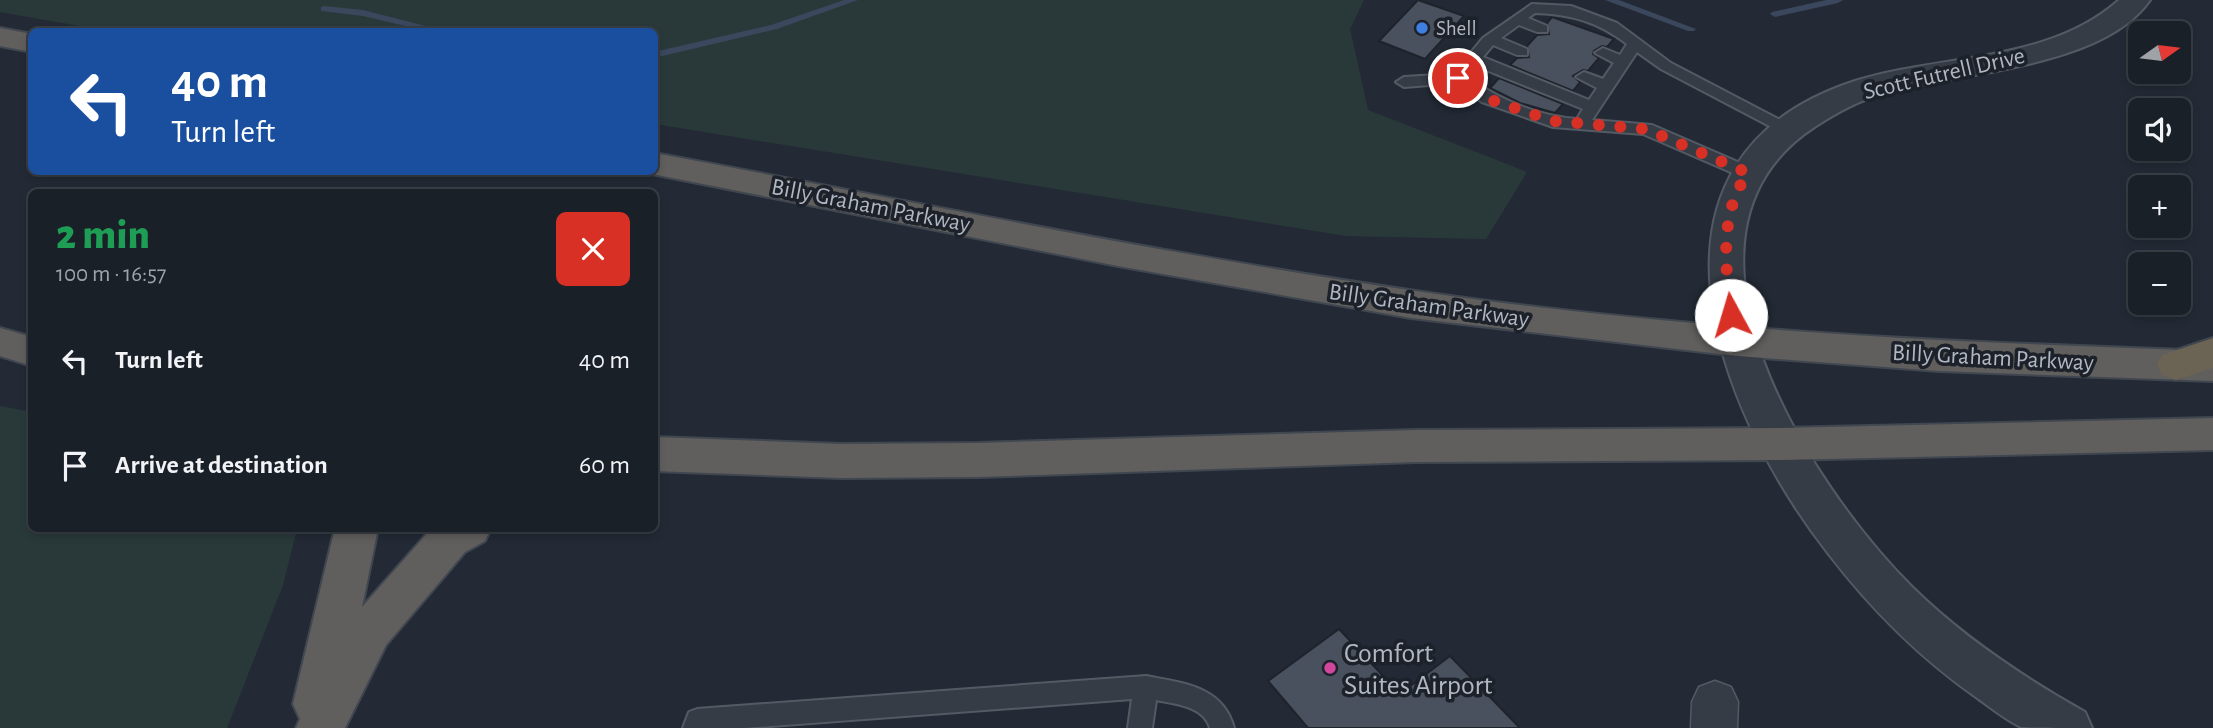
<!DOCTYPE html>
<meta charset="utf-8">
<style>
body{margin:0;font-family:"Alegreya Sans",sans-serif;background:#272d34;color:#f1f3f6;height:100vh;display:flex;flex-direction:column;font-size:26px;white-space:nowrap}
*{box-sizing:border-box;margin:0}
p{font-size:23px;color:#9fa3a8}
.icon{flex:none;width:38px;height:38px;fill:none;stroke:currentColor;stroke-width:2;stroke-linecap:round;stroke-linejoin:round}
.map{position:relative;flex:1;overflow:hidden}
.panel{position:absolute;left:28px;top:189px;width:630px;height:343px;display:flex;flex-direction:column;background:#1a2028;border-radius:10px;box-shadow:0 4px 10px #0003,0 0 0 2px #383e45}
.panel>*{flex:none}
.top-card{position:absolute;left:28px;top:28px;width:630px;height:147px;border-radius:10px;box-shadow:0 4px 10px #0003,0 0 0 2px #383e45;background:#1a4fa0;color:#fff;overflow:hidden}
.needle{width:46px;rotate:76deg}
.buttons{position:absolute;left:2128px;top:21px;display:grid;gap:14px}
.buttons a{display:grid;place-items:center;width:63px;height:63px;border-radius:10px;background:#1a2028;box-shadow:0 4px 10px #0003,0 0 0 2px #383e45;font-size:35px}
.pin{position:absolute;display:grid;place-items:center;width:60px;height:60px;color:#fff;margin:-30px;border:4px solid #fff;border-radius:50%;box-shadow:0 2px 7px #0007}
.me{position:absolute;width:77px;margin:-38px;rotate:354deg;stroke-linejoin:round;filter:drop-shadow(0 0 5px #0008)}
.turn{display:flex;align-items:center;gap:24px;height:147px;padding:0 28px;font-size:32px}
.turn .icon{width:91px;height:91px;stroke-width:2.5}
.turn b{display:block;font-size:49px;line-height:60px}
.round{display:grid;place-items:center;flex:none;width:74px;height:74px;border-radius:10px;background:#272d34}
.headline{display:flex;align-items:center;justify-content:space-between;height:119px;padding:0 28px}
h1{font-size:42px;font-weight:800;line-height:52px;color:#1e9e55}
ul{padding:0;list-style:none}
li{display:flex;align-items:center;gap:21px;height:105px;padding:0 28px}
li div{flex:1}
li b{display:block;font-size:26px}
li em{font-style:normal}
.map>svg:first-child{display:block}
.green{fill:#29393a}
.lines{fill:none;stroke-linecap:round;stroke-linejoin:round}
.stream{fill:#3a475c;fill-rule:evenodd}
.building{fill:#4a515e;stroke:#1e232c;stroke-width:2}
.service-casing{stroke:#545a63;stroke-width:4}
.minor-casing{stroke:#545a63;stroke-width:3}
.tertiary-casing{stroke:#545a63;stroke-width:4}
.trunk-casing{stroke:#414750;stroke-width:4}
.motorway-casing{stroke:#414750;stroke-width:4}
.service{fill:#363c46;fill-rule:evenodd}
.minor{fill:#363c46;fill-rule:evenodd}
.tertiary{fill:#363c46;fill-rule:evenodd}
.trunk{fill:#605f5d;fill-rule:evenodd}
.motorway{fill:#6b6354;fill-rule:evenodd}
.route{stroke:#d93025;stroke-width:12;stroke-dasharray:0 21.6}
.shop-dot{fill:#3f7fe0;stroke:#1c212a;stroke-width:2.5}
.hotel-dot{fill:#d1479c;stroke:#1c212a;stroke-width:2.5}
.labels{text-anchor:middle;stroke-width:7;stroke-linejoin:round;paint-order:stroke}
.far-poi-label{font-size:21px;fill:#b1b7c2;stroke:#1c212a;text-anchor:start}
.street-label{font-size:24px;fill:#b1b7c2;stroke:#1c212a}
.near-poi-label{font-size:28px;fill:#b1b7c2;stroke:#1c212a;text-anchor:start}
</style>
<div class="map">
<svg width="2213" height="728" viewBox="0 0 2213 728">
<rect width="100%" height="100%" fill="#232a35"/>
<g class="green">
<path d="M 0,0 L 1364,0 L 1350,29 L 1368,110 L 1527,172 L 1486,239 L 1346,236 L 655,124 L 654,32 L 113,32 L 0,12 Z"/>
<path d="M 0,406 L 31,412 L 32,528 L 297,529 L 283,585 L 227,728 L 0,728 Z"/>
</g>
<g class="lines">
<g class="stream">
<path d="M 844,0 L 858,0 L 777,29 L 654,58 L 654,52 L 771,25 Z"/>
<path d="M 1605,0 L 1619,0 L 1696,29 L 1694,31 L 1688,31 Z"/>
<path d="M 1826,0 L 1843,0 L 1838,3 L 1775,17 L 1770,14 L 1772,12 Z"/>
<path d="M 324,6 L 363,10 L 449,32 L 431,32 L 363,16 L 321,11 L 321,7 Z"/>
</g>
</g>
<g class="building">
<path d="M 1418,0 L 1464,16 L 1425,59 L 1379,41 Z"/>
<path d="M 1552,17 L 1614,39 L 1607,47 L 1602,46 L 1594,51 L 1593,54 L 1599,58 L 1588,71 L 1583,70 L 1573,76 L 1580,82 L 1573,91 L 1510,65 L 1517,58 L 1529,57 L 1527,46 L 1537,35 L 1549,34 L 1547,23 Z"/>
<path d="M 1499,78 L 1563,104 L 1555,113 L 1520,103 L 1490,88 Z"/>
<path d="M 1339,629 L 1400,694 L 1450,656 L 1520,728 L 1308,728 L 1268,681 Z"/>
</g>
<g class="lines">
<g class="service-casing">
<g id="service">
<path d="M 1532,4 L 1571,6 L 1617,23 L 1671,63 L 1797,129 L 1789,134 L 1783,133 L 1661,69 L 1637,52 L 1592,120 L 1652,125 L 1754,169 L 1756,173 L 1754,177 L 1742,177 L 1643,134 L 1553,127 L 1482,102 L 1455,83 L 1404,87 L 1396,82 L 1404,77 L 1453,74 L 1483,38 ZM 1535,13 C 1571,14 1598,22 1627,44 L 1620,55 L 1603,48 L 1595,53 L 1614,63 L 1603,79 L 1584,72 L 1576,77 L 1597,88 L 1589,100 L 1483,57 L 1493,45 L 1517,55 L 1527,55 L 1527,49 L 1501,38 L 1519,25 L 1537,32 L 1547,32 L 1547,26 L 1528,18 ZM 1476,66 L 1583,109 L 1577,119 C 1537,116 1500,100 1467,77 Z"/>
<path d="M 1146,676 C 1183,683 1223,686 1234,728 L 1210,728 C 1204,706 1175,704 1156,700 L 1152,728 L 1128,728 L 1132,699 L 744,728 L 683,728 L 689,712 L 697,709 Z"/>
</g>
</g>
<g class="minor-casing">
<path id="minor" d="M 1715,681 L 1731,687 L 1738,702 L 1737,728 L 1691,728 L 1692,702 L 1699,687 Z"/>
</g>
<g class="tertiary-casing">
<path id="tertiary" d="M 2119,0 L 2150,0 C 2102,69 1957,72 1881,94 C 1858,101 1836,113 1816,126 C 1647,235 1812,488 1913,588 C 1964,638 2023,677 2085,712 L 2092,728 C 2075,728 2036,728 2021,727 C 2006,720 1990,707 1976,697 C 1919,657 1871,609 1828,553 C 1717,411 1618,158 1855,81 C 1941,54 2049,63 2119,0 Z"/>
</g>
<g class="trunk-casing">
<g id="trunk">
<path d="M 0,28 L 32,34 L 32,52 L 0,46 Z"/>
<path d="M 654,153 C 906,200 1156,253 1409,290 C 1675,330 1944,342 2213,351 L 2213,381 L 1939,371 L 1738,356 L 1411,318 L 1118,266 L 642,172 L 654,172 Z"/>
<path d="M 0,328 L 32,337 L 32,366 L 0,356 Z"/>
<path d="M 2213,418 L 2213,450 L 1782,460 L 1416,462 L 978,477 L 841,478 L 654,471 L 654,437 L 841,444 L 978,443 L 1416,430 L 1782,428 Z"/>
<path d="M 335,528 L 378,528 L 362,607 L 432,528 L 491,528 L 485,541 L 465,552 L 386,645 L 345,728 L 296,728 L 300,719 L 293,704 Z"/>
</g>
</g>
<g class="motorway-casing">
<path id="motorway" d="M 2213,338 L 2213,368 L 2176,380 L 2162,375 L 2157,365 L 2162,355 Z"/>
</g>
<use href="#service" class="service"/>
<use href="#minor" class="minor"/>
<use href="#tertiary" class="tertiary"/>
<use href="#trunk" class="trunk"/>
<use href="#motorway" class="motorway"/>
</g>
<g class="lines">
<path class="route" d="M 1458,78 L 1488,99 L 1553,121 L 1646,129 L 1748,173 C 1718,214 1726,269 1731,315"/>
</g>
<circle class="shop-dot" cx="1422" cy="28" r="7"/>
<circle class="hotel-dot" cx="1330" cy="668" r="7"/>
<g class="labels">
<g class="far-poi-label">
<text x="1436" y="35">Shell</text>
</g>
<g class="street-label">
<text transform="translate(1944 73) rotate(-13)" y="8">Scott Futrell Drive</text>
<text transform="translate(871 205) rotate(11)" y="8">Billy Graham Parkway</text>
<text transform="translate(1429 305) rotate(8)" y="8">Billy Graham Parkway</text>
<text transform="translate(1993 357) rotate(3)" y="8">Billy Graham Parkway</text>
</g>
<g class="near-poi-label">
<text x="1344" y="662">Comfort<tspan x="1344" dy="32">Suites Airport</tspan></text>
</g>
</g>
</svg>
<div class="buttons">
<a><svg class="needle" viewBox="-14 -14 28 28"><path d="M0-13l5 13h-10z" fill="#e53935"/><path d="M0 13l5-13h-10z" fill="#9fa3a8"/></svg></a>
<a><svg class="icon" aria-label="sound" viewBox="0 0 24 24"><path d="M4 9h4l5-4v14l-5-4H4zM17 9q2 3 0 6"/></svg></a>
<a>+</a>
<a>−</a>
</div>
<div class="pin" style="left:1458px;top:78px;background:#d93025"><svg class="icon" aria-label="arrive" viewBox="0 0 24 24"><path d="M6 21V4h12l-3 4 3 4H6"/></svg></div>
<svg class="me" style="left:1731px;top:315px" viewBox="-20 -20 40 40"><circle r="19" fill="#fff"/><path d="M0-13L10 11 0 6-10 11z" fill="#d93025"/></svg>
<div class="top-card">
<div class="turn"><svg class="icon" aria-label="left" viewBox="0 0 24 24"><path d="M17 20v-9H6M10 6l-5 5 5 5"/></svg><div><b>40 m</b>Turn left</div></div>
</div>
<section class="panel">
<div class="headline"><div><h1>2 min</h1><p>100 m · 16:57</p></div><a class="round" style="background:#d93025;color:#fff"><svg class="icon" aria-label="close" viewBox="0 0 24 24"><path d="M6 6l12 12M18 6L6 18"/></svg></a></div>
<ul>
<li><svg class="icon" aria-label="left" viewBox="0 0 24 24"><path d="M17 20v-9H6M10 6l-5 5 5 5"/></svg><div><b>Turn left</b></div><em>40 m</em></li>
<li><svg class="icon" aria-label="arrive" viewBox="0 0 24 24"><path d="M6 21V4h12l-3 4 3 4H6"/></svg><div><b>Arrive at destination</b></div><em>60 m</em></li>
</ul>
</section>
</div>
